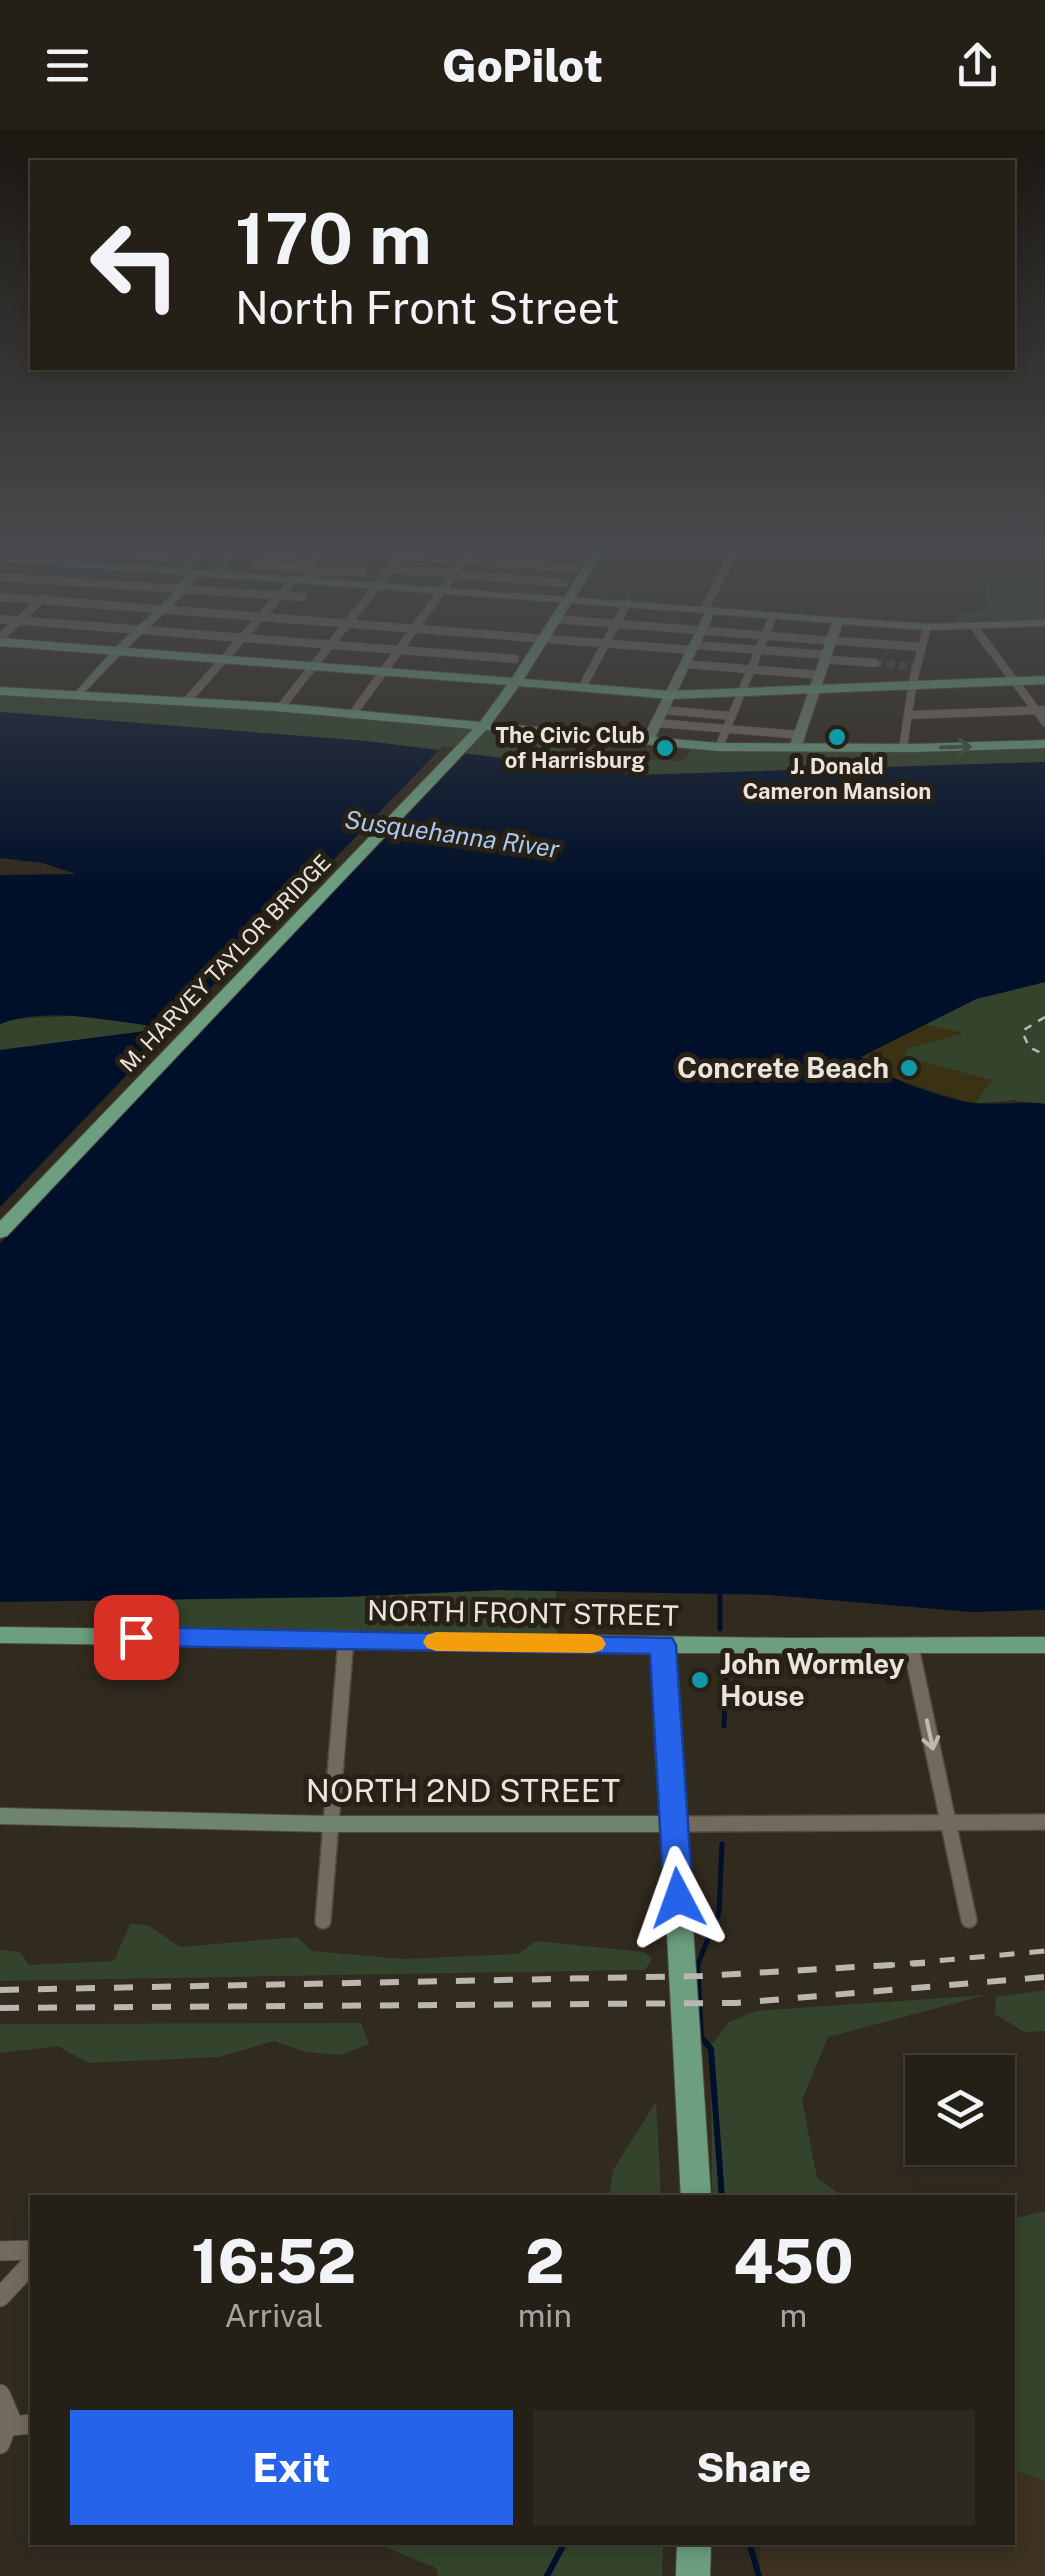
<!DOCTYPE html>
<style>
body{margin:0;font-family:"Public Sans",sans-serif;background:#2d2820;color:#f1f3f6;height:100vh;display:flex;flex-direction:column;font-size:38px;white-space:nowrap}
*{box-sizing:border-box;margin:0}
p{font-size:32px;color:#a3a3a1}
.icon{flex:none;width:55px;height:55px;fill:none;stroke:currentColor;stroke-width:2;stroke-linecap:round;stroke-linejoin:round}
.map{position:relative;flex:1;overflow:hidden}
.details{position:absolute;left:30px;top:2065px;width:985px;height:350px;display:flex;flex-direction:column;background:#252017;border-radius:0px;box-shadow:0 5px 15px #0003,0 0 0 2px #423e36}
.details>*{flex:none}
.hud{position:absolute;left:30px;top:30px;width:985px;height:210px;border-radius:0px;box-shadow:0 5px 15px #0003,0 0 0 2px #423e36;background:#252017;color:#f1f3f6;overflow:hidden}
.tools{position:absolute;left:905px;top:1925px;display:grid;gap:20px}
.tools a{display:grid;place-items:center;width:110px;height:110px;border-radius:0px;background:#252017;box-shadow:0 5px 15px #0003,0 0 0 2px #423e36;font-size:50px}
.pin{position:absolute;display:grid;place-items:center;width:85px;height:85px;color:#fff;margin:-42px;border-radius:20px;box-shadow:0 5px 15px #0006}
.me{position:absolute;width:110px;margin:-55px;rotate:356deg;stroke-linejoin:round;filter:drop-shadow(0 0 8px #0008)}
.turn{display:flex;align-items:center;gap:35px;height:210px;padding:0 40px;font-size:45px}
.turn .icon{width:130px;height:130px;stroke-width:2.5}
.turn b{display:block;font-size:70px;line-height:85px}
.eta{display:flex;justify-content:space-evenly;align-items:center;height:170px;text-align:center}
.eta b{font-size:60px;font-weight:800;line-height:70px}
.primary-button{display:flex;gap:20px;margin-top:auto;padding:20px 40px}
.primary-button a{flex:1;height:115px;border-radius:0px;background:#2563eb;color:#fff;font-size:40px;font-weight:800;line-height:115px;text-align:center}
.primary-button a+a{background:#2d2820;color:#f1f3f6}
header{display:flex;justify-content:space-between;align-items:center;height:130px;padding:0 40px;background:#252017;font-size:45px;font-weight:800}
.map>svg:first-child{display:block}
.built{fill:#3d3221}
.green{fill:#34442c}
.sand{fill:#3a3212}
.water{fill:#01102a}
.pier{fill:#312a1f}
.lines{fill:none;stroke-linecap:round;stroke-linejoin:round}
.stream-far1{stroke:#01102a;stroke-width:5}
.stream{stroke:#01102a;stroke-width:6}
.street-tunnel{stroke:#4d463c;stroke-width:8;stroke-dasharray:8 4;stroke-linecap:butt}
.street-far2-casing{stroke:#4f493f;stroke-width:9}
.street-far1-casing{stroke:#4f493f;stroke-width:18}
.street-casing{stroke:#4f493f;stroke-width:21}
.secondary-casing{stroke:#4f493f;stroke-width:2}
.primary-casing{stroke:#4f493f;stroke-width:2}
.street-far2{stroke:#736a5e;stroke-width:8}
.street-far1{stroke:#736a5e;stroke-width:15}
.street{stroke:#736a5e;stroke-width:19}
.secondary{fill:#6f846e;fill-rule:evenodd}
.primary{fill:#6c9e7f;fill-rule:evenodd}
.rail-far2{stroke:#bbb6ae;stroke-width:2.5;stroke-dasharray:8 8;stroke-linecap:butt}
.rail-far1{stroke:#bbb6ae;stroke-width:5;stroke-dasharray:15 15;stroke-linecap:butt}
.rail{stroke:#bbb6ae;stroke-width:6;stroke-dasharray:19 19;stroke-linecap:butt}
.oneway{stroke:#43523f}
.oneway2{stroke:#c0b9b1}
.route{fill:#2563eb;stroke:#184099;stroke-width:2.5}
.slow{fill:#f59e0b}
.culture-dot{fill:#0f9aa8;stroke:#272015;stroke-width:4}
.labels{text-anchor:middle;stroke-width:10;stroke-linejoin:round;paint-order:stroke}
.far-poi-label{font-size:22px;font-weight:bold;fill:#e9e4dd;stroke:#272015;text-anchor:end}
.far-street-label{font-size:22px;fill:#e9e4dd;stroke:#272015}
.far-water-label{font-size:25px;font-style:italic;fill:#a8c8f4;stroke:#272015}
.poi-label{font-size:28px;font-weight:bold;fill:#e9e4dd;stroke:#272015;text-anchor:end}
.street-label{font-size:28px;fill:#e9e4dd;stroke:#272015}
.near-street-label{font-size:32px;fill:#e9e4dd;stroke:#272015}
</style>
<header><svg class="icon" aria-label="menu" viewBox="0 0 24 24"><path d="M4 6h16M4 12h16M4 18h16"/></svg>GoPilot<svg class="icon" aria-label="share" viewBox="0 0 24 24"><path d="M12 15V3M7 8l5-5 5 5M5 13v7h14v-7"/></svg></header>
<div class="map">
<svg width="1045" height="2446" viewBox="0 0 1045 2446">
<rect width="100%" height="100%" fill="#312a1f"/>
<path class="built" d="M 1013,2341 L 1045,2351 L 1045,2446 L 760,2446 L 760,2413 L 1012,2412 Z"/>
<g class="green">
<path d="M 1045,451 L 1045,490 L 956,493 L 960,483 L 984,481 L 986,455 Z"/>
<path d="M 0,563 L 280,580 L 535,605 L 571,624 L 677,631 L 686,629 L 691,617 L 1045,615 L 1045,632 L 637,645 L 366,611 L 0,582 Z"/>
<path d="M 1045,852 L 1045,974 L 1013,970 L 975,974 L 875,917 L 976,869 Z"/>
<path d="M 74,886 L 146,895 L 155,900 L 0,920 L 0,894 L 12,889 Z"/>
<path d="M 502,1460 L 556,1461 L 557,1507 L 135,1499 L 151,1470 Z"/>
<path d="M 130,1794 L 148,1795 L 180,1817 L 297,1807 L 312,1821 L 402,1829 L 518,1824 L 536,1811 L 644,1822 L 652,1829 L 645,1840 L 631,1840 L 0,1851 L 0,1820 L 20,1822 L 29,1835 L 114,1831 Z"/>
<path d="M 1045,1860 L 1045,1901 L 1024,1902 L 995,1884 L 996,1867 Z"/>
<path d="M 986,1865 L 828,1907 L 802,1970 L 817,2048 L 844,2067 L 712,2067 L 711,1916 L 729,1892 L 756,1881 Z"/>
<path d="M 361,1893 L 369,1914 L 342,1925 L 305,1922 L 274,1911 L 218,1927 L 88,1933 L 58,1916 L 0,1923 L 0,1894 Z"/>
<path d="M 656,1972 L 661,2067 L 609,2067 L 613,2040 Z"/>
<path d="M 1045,2081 L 1045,2351 L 1013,2340 L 1012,2089 Z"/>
<path d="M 385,2413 L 663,2413 L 662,2446 L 438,2446 L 436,2438 L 385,2417 Z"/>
</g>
<path class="sand" d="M 925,894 L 963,903 L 908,919 L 904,927 L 992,950 L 975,974 L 879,943 L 861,929 L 875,917 Z"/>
<path class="water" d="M 0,582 L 366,611 L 637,645 L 1045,632 L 1045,852 L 976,869 L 861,927 C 870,944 954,972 975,973 C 997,975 1021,971 1045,974 L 1045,1480 L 971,1482 L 771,1465 L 499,1460 L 347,1467 L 0,1472 L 0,920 L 153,900 L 145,895 C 100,889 45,877 0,894 L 0,745 L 77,744 L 42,733 L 0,728 Z"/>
<path class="pier" d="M 443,616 L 469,619 L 0,1113 L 0,1077 Z"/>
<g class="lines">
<g class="stream-far1">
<path d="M 720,1459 L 720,1499"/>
<path d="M 724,1596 L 726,1540"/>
<path d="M 697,1836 L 719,1782 L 722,1714"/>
</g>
<g class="stream">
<path d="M 697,1833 L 701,1907 L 711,1919 L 722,2068"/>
<path d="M 749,2412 L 759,2446"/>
<path d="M 547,2446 L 565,2412"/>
</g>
<path class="street-tunnel" d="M 875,533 L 916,537"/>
<g class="street-far2-casing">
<g id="street-far2">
<path d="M 11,416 L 193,429"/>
<path d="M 266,416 L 574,438"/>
<path d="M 470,416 L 543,421"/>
<path d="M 264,426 L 315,430 L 307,439 L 255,435 Z"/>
<path d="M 285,428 L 293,418"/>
<path d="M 391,439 L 564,453"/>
<path d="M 181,441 L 205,416"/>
<path d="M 214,444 L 239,416"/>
<path d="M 0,447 L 302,467"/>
<path d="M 307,450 L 316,442 L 363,442"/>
<path d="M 0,467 L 692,520"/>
<path d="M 711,481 L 705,478 L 737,416"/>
<path d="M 0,489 L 515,529"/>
<path d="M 556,489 L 833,511"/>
<path d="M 974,497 L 1045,592"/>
<path d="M 0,508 L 43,468"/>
<path d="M 839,511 L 921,517"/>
<path d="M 694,515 L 827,525"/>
<path d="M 833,530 L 875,533"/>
<path d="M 685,534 L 821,545"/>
<path d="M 582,558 L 627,473"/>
<path d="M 186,572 L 294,449"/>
<path d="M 280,578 L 409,416"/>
<path d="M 663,580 L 731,586"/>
<path d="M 352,585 L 474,416"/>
<path d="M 908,585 L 1045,580"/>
<path d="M 657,593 L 800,605"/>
<path d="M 719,617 L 773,486"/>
<path d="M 903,618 L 913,551 L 927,497"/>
</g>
</g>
<g class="street-far1-casing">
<g id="street-far1">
<path d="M 911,1517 L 969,1790"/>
<path d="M 674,1694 L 1045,1692"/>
<path d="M 323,1791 L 346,1510"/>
</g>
</g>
<g class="street-casing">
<g id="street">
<path d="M 0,2121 L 32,2120"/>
<path d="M 0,2167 L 32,2133"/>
<path d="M 0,2264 L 10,2287 L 0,2314"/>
<path d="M 9,2296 L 32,2294"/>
</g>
</g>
<g class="secondary-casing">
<g id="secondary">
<path d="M 960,416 L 1045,419 L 1045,425 L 965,419 Z"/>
<path d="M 0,425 L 927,494 L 1045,490 L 1045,496 L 927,500 L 842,494 L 801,618 L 795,621 L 789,618 L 832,493 L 714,484 L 654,610 L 648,613 L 642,610 L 705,483 L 199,446 L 185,458 L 183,465 L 124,521 L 119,522 L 119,526 L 78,569 L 73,566 L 74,564 L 111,522 L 116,521 L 116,517 L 175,462 L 177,455 L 188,445 L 0,431 Z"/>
<path d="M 0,1678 L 330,1686 L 674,1686 L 682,1688 L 685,1694 L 682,1700 L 674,1702 L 330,1702 L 0,1694 Z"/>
</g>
</g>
<g class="primary-casing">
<g id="primary">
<path d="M 597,416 L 607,416 L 524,549 L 670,561 L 1045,546 L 1045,554 L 670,569 L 519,556 L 492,593 L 719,613 L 915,614 L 1045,610 L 1045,618 L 915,622 L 719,621 L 486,600 L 7,1106 L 0,1108 L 0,1091 L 473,599 L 276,581 L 0,565 L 0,557 L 276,573 L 480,592 L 507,555 L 0,516 L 0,508 L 512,548 Z"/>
<path d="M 0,1497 L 789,1508 L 1045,1507 L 1045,1523 L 675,1523 L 711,2068 L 681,2068 L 652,1522 L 0,1513 Z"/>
<path d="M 677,2412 L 711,2412 L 710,2446 L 676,2446 Z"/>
</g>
</g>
<use href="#street-far2" class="street-far2"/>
<use href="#street-far1" class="street-far1"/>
<use href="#street" class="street"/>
<use href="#secondary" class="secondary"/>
<use href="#primary" class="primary"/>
<path class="rail-far2" d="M 1045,887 L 1022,901 L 1029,917 L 1045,925"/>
<path class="rail-far1" d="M 880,1836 L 1045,1821"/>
<g class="rail">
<path d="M 0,1860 L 701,1846 L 925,1833"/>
<path d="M 0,1878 L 736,1873 L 1045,1847"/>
</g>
</g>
<defs><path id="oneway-shaft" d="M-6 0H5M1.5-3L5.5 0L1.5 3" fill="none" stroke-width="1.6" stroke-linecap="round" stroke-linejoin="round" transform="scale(2.5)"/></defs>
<use class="oneway" href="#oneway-shaft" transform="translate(956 617) rotate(-2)"/>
<use class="oneway2" href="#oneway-shaft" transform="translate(930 1605) rotate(78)"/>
<linearGradient id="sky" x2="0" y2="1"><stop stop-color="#1b1711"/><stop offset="0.55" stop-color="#484a4d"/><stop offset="1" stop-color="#484a4d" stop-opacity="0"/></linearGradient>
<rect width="1045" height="758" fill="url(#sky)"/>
<path class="route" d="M 136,1497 L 672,1508 L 676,1515 L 693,1768 L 689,1776 L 678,1780 L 668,1776 L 664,1768 L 650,1524 L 136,1516 L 127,1513 L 123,1507 L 127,1500 Z"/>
<path class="slow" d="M 436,1502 L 592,1504 L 602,1507 L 606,1514 L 602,1520 L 592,1523 L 436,1521 L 427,1518 L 423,1512 L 427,1505 Z"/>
<g class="culture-dot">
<circle cx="837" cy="607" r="10"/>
<circle cx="665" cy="618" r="10"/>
<circle cx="909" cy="938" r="10"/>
<circle cx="700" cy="1550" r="10"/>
</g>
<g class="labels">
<g class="far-poi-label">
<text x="645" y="613">The Civic Club<tspan x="645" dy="25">of Harrisburg</tspan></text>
<text x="837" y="644" text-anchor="middle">J. Donald<tspan x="837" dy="25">Cameron Mansion</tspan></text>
</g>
<g class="far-street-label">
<text transform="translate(225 833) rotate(-46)" y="8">M. HARVEY TAYLOR BRIDGE</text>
</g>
<g class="far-water-label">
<text transform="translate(452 704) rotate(8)" y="9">Susquehanna River</text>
</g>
<g class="poi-label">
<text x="889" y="948">Concrete Beach</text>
<text x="720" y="1544" text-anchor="start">John Wormley<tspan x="720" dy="32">House</tspan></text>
</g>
<g class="street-label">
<text transform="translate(523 1483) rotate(1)" y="10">NORTH FRONT STREET</text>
</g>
<g class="near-street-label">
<text x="463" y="1672">NORTH 2ND STREET</text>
</g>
</g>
</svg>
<div class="tools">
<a><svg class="icon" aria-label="layers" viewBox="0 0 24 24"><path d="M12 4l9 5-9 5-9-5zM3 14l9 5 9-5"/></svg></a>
</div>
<div class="pin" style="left:136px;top:1507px;background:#d93025"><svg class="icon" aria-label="arrive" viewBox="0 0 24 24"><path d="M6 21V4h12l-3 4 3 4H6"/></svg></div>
<svg class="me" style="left:678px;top:1768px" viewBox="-20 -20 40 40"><path d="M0-17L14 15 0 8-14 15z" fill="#2563eb" stroke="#fff" stroke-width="4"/></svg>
<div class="hud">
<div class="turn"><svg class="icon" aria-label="left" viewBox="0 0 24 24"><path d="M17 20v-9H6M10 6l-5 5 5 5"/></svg><div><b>170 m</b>North Front Street</div></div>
</div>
<section class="details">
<div class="eta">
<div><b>16:52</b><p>Arrival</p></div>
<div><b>2</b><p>min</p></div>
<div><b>450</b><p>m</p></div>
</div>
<div class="primary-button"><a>Exit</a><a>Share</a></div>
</section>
</div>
